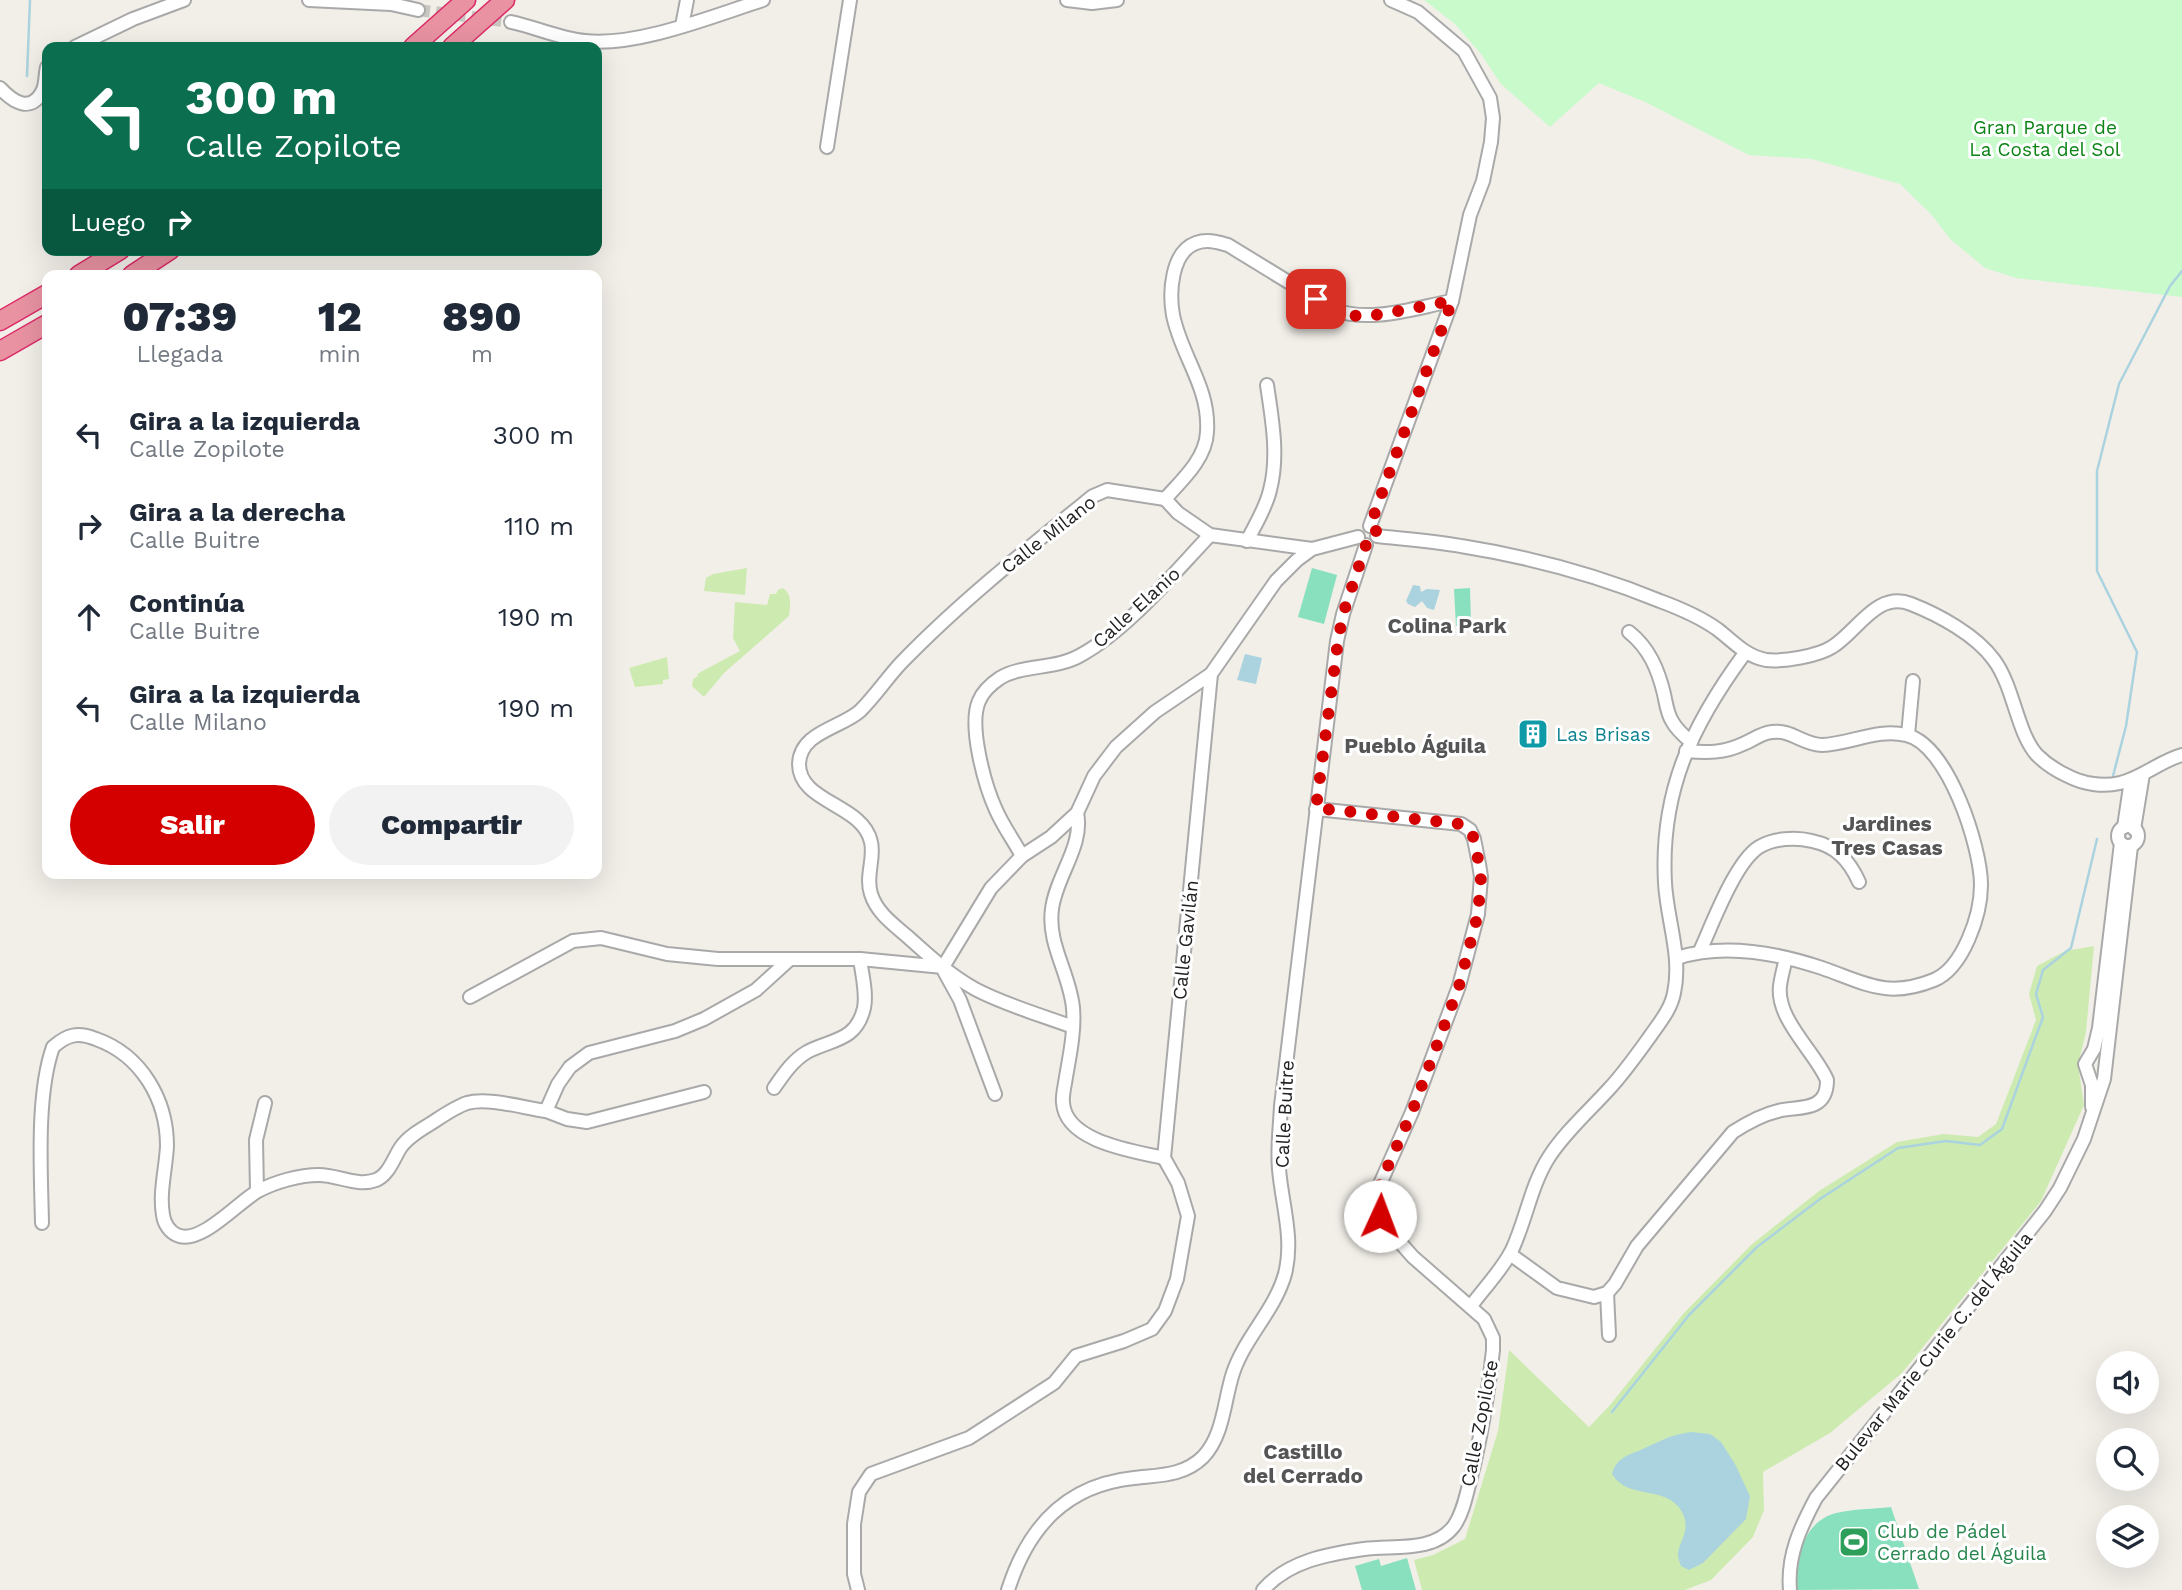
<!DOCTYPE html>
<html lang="es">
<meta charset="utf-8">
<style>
body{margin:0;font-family:"Work Sans",sans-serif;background:#f2f2f3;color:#1f2937;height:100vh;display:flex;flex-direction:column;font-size:26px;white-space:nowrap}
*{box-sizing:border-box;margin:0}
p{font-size:23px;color:#747a83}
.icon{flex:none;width:38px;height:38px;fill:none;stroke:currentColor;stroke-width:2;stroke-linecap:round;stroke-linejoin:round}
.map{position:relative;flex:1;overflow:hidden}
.panel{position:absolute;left:42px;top:270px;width:560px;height:609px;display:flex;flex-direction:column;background:#fff;border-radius:14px;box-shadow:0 7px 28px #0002}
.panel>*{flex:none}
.banner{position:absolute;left:42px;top:42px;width:560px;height:214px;border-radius:14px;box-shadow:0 7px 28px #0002;background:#0b6e4f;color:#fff;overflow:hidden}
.buttons{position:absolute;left:2096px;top:1351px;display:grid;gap:14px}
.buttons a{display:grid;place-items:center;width:63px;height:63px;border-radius:50%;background:#fff;box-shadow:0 7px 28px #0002;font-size:35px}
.pin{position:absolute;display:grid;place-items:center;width:60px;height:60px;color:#fff;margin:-30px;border-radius:14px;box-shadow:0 4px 10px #0006}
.me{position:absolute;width:77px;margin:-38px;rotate:2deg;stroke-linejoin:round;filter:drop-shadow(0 0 5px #0008)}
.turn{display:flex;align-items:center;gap:24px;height:147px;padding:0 28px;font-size:32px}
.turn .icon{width:91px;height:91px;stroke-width:2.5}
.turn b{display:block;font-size:49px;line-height:60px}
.then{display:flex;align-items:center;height:66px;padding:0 28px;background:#0003;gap:14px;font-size:26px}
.eta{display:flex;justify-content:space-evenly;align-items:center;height:119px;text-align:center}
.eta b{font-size:42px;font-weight:800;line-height:49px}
.button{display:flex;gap:14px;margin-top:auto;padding:14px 28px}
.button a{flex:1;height:80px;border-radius:42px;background:#d40000;color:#fff;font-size:28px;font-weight:800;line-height:80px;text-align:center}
.button a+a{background:#f2f2f3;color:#1f2937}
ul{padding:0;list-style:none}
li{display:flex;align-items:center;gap:21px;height:91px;padding:0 28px}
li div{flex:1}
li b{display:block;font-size:26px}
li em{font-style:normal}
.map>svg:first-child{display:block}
.grass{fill:#cdebb0}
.park{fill:#c8facc}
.pitch{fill:#88e0be}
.water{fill:#aad3df}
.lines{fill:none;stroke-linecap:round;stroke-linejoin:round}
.stream{stroke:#aad3df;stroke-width:2.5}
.minor-tunnel{stroke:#c8c6c1;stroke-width:12;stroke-dasharray:12 6;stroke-linecap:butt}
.minor-casing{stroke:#a9a9a9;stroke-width:16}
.highway-casing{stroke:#dc2a67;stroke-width:21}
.minor{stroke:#fff;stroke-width:12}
.highway{stroke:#e892a2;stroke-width:18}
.route{stroke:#d40000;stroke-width:12;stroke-dasharray:0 21.6}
.labels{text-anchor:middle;stroke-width:6;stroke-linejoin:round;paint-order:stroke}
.park-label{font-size:19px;fill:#0c8416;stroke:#fff}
.street-label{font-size:19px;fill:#222;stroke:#fff}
.culture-label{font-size:19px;fill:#0d838f;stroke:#fff;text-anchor:start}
.leisure-label{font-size:19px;fill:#27864d;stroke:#fff;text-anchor:start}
.neighbourhood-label{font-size:21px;font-weight:bold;fill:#555;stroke:#fff}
</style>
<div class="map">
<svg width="2182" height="1590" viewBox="0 0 2182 1590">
<rect width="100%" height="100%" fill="#f2efe9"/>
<g class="grass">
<path d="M 747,568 L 745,595 L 704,591 L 706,578 L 713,574 Z"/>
<path d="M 783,588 C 793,595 790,606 789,616 L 724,673 L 704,697 L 692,686 L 693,679 L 698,676 L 697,674 L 740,651 L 733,638 L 735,602 L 767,605 L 770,594 L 776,594 L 778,590 Z"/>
<path d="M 667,657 L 669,679 L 663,680 L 663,684 L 635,687 L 629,668 Z"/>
<path d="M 2094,946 L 2086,1032 L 2078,1065 L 2084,1105 L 2041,1201 L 1902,1373 L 1830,1433 L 1763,1472 L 1764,1510 L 1753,1537 L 1711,1580 L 1685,1590 L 1422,1590 L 1414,1560 L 1433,1555 L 1465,1539 L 1498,1431 L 1509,1350 L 1589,1427 L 1610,1405 L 1683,1314 L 1751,1245 L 1819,1191 L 1897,1142 L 1944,1134 L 1978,1137 L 1996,1124 L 2036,1020 L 2029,994 L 2037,966 L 2065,951 Z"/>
</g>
<path class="park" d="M 1424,0 L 2182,0 L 2182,297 L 2016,278 L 1985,268 L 1950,239 L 1931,214 L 1900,184 L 1812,159 L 1749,155 L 1645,102 L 1599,83 L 1550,127 L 1501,84 L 1481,54 L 1455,24 Z"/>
<g class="pitch">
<path d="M 1312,568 L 1337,575 L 1324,624 L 1298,617 Z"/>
<path d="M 1470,588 L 1471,625 L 1456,626 L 1454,589 Z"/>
<path d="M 1891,1507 L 1919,1589 L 1797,1590 C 1795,1561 1802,1522 1836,1513 C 1853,1509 1873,1509 1891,1507 Z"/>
<path d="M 1407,1558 L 1416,1590 L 1362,1590 L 1355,1566 L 1379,1559 L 1381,1566 Z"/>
</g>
<g class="water">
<path d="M 1413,585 L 1420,586 L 1421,592 L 1427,589 L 1440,590 L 1434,610 L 1427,608 L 1422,601 L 1415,607 L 1408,604 L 1406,601 Z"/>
<path d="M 1245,654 L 1262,658 L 1256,684 L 1237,680 Z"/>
<path d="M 1692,1432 L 1710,1434 L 1721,1442 L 1735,1464 L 1750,1496 L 1746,1519 L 1703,1563 L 1689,1570 L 1681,1566 C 1680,1563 1678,1559 1678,1555 C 1678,1542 1692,1531 1682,1512 C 1667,1484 1628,1501 1612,1474 C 1617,1456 1630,1455 1645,1448 C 1665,1439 1670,1435 1692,1432 Z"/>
</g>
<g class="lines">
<g class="stream">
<path d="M 27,76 L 30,0"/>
<path d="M 2113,776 L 2126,726 L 2137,652 L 2097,571 L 2097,471 L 2119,384 L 2170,286 L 2182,271"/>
<path d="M 1612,1412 L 1689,1315 L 1757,1247 L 1820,1199 L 1898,1148 L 1946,1141 L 1980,1145 L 2002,1129 L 2043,1017 L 2036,994 L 2043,970 L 2071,948 L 2097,839"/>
</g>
<path class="minor-tunnel" d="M 418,10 L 511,22"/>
<g class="minor-casing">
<g id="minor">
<path d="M 309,0 L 391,4 L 418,10"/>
<path d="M 1067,0 L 1092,3 L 1117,0"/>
<path d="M 511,22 C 535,27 561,39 585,41 C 637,47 713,16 763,0"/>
<path d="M 682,26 L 687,0"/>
<path d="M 75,47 L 133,19 L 184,0"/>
<path d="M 0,88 C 12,101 31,115 43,90 C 46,83 45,75 47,67"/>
<path d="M 827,147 L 850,0"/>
<path d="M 1165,499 L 1178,513 L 1210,535 L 1312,549"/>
<path d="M 1370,526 L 1452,301 L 1470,215 L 1483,181 L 1491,142 L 1493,118 L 1490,98 L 1464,51 L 1418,12 L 1391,0"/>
<path d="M 1377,536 C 1405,539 1434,541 1461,546 C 1529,557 1597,575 1660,601 C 1679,608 1700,617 1717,629 C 1733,641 1745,656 1766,660 C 1783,662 1818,656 1832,647 C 1857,632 1877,590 1911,604 C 1939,615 1976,635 1994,660 C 2014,687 2017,733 2037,755 C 2046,764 2057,771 2068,776 C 2083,784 2103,787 2120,783 C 2142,778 2160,761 2182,755"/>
<path d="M 1247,541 C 1255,525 1266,508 1270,490 C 1279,456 1272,419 1267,385"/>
<path d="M 1629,632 C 1649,648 1658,669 1664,694 C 1666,703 1667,713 1672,721 C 1676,729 1684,736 1691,742"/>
<path d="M 1908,735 L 1913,681"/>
<path d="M 1077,813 C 1084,846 1056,876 1052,909 C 1047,944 1070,974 1073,1008 C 1075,1030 1070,1054 1066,1077 C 1065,1085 1062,1095 1063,1103 C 1066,1142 1134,1151 1164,1158"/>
<circle cx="2128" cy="836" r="10"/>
<path d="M 2124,827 L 2131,780"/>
<path d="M 2134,829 L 2143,774"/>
<path d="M 1022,856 C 1014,841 1003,826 996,810 C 985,786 968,726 979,701 C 983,691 991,684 1000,678 C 1023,664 1055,670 1081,655 C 1128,629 1173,574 1210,535"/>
<path d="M 1700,951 C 1712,925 1735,862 1759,847 C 1774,838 1796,837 1812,841 C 1836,846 1849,860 1859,882"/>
<path d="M 1677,958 C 1723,943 1777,953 1822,968 C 1865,983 1887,999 1934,980 C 1963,968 1981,915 1981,885 C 1981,847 1948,744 1906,735 C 1878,728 1850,744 1822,745 C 1804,745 1790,729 1772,732 C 1761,733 1753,740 1743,744 C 1724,753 1707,753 1686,751"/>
<path d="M 944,971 L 960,1000 L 995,1094"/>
<path d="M 470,997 L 573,941 L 601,938 L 667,954 L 718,959 L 790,959"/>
<path d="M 1073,1027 C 1041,1015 1005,1005 975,989 C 950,975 929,956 908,937 C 893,924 877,913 871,894 C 865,876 875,859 871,842 C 863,804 799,803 799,764 C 800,732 841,728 860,711 C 875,696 887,678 901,663 C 960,602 1027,549 1093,496 L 1107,490 L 1165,499 C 1181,481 1206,459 1207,432 C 1210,387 1181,356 1173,315 C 1169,293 1171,252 1196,243 C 1207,239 1217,242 1228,245 L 1334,310 C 1372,323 1414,308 1452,301"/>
<path d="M 774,1088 C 783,1075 792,1061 807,1052 C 831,1039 856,1042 864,1008 C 867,993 862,974 860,959"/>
<path d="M 2092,1107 L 2092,1085 L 2085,1064 L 2094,1049 L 2099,1028 L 2121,843"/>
<path d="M 546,1111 L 567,1119 L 587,1122 L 704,1092"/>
<path d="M 257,1191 L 256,1140 L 265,1103"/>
<path d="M 42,1223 C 41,1172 36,1095 53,1047 C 68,1034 78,1032 96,1039 C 141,1055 167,1099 167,1146 C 166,1168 159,1193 163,1215 C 164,1224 170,1232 177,1235 C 200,1246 238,1202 258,1191 C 275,1182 299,1175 319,1175 C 338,1175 357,1187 376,1180 C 389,1175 394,1157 401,1147 C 408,1137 420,1130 430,1124 C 441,1117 455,1107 467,1103 C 488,1097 524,1108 546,1111 L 558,1084 L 570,1067 L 589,1053 L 675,1031 L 704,1019 L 756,990 L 790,959 L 860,959 L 943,967 L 991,888 L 1022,856 L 1051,837 L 1077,813 L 1094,776 L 1116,747 L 1155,712 L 1211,674 L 1276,581 L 1297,560 L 1312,549 L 1358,537"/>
<path d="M 1510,1254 L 1557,1288 L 1594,1297 L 1607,1293 L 1615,1284 L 1637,1246 L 1733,1132 C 1747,1123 1761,1115 1778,1111 C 1789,1108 1805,1109 1815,1104 C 1825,1099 1827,1090 1827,1080 C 1815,1052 1776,1019 1780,986 C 1781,977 1784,967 1786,958"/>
<path d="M 1607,1293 L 1609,1335"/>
<path d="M 1471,1306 C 1484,1288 1502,1270 1512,1250 C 1526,1220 1531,1185 1549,1157 C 1565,1132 1589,1111 1609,1089 C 1624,1073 1638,1053 1651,1035 C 1660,1022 1671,1009 1674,993 C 1682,956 1667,920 1665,883 C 1660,791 1692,725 1745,653"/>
<path d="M 858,1590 L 854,1574 L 854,1524 L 859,1492 L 871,1474 L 969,1438 L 1054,1383 L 1076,1356 L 1124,1341 L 1152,1329 L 1165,1311 L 1177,1279 L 1188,1216 L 1178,1183 L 1164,1158 L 1211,674"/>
<path d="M 1008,1590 C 1028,1527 1066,1485 1134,1478 C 1159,1475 1184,1476 1203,1457 C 1224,1435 1224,1400 1233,1373 C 1245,1337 1275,1310 1285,1274 C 1294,1238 1282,1205 1279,1169 C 1277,1148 1280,1127 1281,1106 L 1337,641 L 1343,614 L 1366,545"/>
<path d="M 1263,1590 C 1288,1561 1328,1554 1364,1549 C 1393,1545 1434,1553 1454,1526 C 1463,1513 1466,1496 1470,1481 C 1481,1438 1488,1395 1493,1350 L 1493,1338 L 1484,1319 L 1413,1257 L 1390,1231 L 1380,1216 L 1376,1193 L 1412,1112 L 1459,986 L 1478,914 L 1481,877 L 1479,864 L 1474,839 L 1470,830 L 1461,824 L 1316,809"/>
<path d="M 1790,1590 C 1787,1556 1800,1528 1816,1498 L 2045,1211 L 2060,1188 L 2084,1139 L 2104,1079 L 2131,846"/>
</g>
</g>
<g class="highway-casing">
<g id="highway">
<path d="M 413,47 L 466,0"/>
<path d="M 452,47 L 505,0"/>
<path d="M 79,275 L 120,250"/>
<path d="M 132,275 L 170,250"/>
<path d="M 0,321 L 47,294"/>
<path d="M 0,351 L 47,324"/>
</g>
</g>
<use href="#minor" class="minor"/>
<use href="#highway" class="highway"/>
</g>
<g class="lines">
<path class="route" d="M 1316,299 L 1350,315 L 1365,317 L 1452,301 L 1370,526 L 1376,530 L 1376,540 L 1372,544 L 1366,545 L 1343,614 L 1338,641 L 1316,808 L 1461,824 L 1470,830 L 1474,839 L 1479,864 L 1481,877 L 1478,914 L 1459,986 L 1412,1112 L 1376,1193 L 1380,1216"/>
</g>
<defs>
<g id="building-square" transform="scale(1.575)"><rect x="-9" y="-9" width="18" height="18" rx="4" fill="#0f9aa8" stroke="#fff"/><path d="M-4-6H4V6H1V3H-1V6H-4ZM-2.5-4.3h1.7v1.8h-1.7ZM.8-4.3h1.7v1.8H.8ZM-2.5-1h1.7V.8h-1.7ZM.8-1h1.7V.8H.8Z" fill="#fff"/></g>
<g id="stadium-square" transform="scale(1.575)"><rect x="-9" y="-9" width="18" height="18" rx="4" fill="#2e9e5b" stroke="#fff"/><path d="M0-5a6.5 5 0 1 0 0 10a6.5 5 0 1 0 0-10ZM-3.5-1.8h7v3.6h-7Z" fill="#fff"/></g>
</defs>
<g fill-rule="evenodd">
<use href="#building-square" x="1533" y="734"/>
<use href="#stadium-square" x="1854" y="1542"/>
</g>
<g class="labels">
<g class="park-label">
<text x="2045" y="134">Gran Parque de<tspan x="2045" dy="22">La Costa del Sol</tspan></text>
</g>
<g class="street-label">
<text transform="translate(1048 534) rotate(-38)" y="7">Calle Milano</text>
<text transform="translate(1136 607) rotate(-42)" y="7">Calle Elanio</text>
<text transform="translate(1185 940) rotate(-84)" y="7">Calle Gavilán</text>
<text transform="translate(1284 1114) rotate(-87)" y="7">Calle Buitre</text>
<text transform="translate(1933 1351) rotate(-51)" y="7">Bulevar Marie Curie C. del Águila</text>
<text transform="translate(1479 1423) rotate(-79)" y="7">Calle Zopilote</text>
</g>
<g class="culture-label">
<text x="1556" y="741">Las Brisas</text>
</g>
<g class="leisure-label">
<text x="1877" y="1538">Club de Pádel<tspan x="1877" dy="22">Cerrado del Águila</tspan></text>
</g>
<g class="neighbourhood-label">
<text x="1447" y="633">Colina Park</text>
<text x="1415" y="753">Pueblo Águila</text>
<text x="1887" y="831">Jardines<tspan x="1887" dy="24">Tres Casas</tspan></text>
<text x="1303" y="1459">Castillo<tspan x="1303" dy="24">del Cerrado</tspan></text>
</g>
</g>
</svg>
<div class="buttons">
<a><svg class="icon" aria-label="sound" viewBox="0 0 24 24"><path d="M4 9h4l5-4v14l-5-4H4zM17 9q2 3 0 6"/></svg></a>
<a><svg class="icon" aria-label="search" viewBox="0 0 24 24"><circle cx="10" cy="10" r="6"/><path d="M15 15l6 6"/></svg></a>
<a><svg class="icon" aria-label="layers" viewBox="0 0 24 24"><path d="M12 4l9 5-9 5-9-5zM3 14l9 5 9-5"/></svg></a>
</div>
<div class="pin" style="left:1316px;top:299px;background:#d93025"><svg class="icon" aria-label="arrive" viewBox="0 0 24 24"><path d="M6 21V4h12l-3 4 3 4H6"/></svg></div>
<svg class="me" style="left:1380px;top:1216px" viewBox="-20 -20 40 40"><circle r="19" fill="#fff"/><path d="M0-13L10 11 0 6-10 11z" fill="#d40000"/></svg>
<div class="banner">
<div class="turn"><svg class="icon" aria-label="left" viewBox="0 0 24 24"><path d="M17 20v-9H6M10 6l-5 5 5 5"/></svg><div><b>300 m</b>Calle Zopilote</div></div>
<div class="then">Luego<svg class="icon" aria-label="right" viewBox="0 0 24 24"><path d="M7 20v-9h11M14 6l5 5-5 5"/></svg></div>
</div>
<section class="panel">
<div class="eta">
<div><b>07:39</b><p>Llegada</p></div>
<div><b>12</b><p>min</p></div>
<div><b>890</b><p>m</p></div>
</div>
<ul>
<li><svg class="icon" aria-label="left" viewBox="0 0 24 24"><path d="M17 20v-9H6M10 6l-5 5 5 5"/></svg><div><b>Gira a la izquierda</b><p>Calle Zopilote</p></div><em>300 m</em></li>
<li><svg class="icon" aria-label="right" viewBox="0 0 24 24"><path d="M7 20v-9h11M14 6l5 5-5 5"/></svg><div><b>Gira a la derecha</b><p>Calle Buitre</p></div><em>110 m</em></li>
<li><svg class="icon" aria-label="ahead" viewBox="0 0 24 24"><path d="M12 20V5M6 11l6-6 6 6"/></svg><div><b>Continúa</b><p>Calle Buitre</p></div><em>190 m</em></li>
<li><svg class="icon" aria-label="left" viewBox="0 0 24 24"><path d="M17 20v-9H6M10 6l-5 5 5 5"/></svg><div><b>Gira a la izquierda</b><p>Calle Milano</p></div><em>190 m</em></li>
</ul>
<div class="button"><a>Salir</a><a>Compartir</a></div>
</section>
</div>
